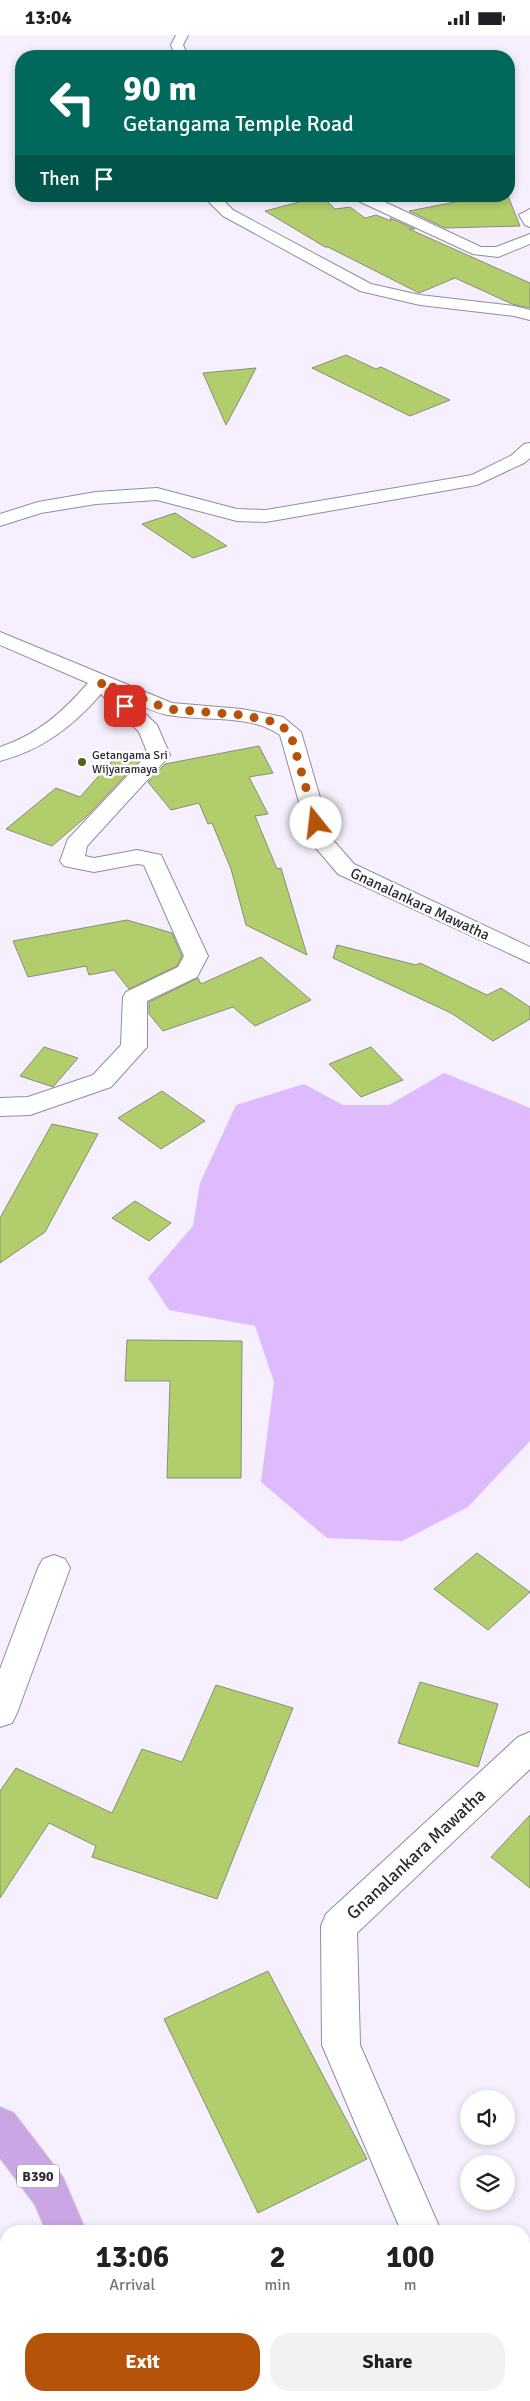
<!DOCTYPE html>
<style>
body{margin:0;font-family:Signika,sans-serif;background:#f2f2f2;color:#202124;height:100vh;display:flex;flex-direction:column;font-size:19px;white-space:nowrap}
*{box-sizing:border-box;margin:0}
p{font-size:16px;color:#757577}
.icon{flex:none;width:28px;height:28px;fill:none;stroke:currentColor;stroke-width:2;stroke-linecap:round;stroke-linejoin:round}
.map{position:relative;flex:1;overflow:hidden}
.details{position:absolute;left:0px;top:2190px;width:530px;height:176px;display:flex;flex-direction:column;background:#fff;border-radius:20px 20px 0 0;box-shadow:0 2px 8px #0003}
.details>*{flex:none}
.top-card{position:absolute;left:15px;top:15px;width:500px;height:152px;border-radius:20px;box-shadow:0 2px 8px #0003;background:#00695c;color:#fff;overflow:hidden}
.fabs{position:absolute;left:460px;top:2055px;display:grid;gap:10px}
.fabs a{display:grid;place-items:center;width:55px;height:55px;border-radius:50%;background:#fff;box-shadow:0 2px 8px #0003;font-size:25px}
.pin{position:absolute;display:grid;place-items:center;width:42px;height:42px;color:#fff;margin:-21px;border-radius:10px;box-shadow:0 2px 8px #0006}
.me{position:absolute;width:55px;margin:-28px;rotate:344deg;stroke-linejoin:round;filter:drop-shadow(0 0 4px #0008)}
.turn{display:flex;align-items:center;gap:18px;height:105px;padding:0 25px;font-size:22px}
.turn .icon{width:65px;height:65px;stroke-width:2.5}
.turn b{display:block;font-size:35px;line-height:42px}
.then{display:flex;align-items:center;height:48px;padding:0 25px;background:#0003;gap:10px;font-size:19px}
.eta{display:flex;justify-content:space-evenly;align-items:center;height:85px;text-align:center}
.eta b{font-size:30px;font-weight:700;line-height:35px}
.primary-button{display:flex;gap:10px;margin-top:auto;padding:10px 25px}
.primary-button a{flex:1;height:58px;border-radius:20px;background:#b45309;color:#fff;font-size:20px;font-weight:700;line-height:58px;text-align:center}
.primary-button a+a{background:#f2f2f2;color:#202124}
.status{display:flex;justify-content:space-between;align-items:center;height:35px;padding:0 25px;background:#fff;direction:ltr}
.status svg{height:14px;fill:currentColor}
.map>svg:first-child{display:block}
.green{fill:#debbfc}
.building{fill:#b1cd6c;stroke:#878f79}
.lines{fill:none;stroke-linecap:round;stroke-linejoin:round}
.minor-casing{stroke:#958b9f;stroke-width:2}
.major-casing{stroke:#d5d4d6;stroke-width:2}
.minor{fill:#fff;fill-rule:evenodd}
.major{fill:#caa6e5;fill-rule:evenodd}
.route{stroke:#b45309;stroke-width:9;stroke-dasharray:0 16.2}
.poi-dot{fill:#516511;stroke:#fff;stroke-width:2}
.labels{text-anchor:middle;stroke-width:5;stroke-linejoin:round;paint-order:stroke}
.far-poi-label{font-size:12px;fill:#2e2932;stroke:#fff;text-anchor:start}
.shield{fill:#fff;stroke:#6d6970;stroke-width:1}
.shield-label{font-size:14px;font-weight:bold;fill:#2e2932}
.street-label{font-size:15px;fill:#2e2932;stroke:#fff}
.near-street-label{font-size:18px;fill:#2e2932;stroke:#fff}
</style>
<div class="status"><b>13:04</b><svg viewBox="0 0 49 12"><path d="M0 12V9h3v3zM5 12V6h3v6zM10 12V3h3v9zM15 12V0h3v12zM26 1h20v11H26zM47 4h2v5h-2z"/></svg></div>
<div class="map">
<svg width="530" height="2366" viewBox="0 0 530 2366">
<rect width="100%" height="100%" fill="#f6effd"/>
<path class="green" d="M 444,1038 L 530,1073 L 530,1406 L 468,1472 L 402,1506 L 327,1503 L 261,1447 L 274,1347 L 255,1291 L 169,1275 L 148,1243 L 193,1191 L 200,1148 L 236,1070 L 304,1049 L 343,1070 L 389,1070 Z"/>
<g class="building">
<path d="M 322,161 L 335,174 L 350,172 L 365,183 L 376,180 L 391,186 L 390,183 L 415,194 L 409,194 L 530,248 L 530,273 L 512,269 L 455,243 L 419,258 L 328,212 L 325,212 L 265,176 Z"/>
<path d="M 486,161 L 508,161 L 520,191 L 445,193 L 409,176 Z"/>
<path d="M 346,320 L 376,334 L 381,332 L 450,365 L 410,381 L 312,333 Z"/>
<path d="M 256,333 L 241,362 L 226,390 L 203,338 Z"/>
<path d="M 175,478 L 227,511 L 193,523 L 142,489 Z"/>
<path d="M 259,711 L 273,738 L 249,742 L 268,779 L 255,781 L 277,834 L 281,833 L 307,920 L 246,890 L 231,834 L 212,788 L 208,789 L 199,768 L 171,775 L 148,747 L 165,729 Z"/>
<path d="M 120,717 L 142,723 L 87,781 L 52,811 L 6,794 L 56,753 L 80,762 Z"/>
<path d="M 127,885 L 172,898 L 182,921 L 177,931 L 129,954 L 114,935 L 89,940 L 86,931 L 28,942 L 13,906 Z"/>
<path d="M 337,910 L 416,930 L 420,928 L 487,960 L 501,953 L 530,972 L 530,984 L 493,1006 L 451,978 L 333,923 Z"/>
<path d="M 261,922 L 311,965 L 255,991 L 233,972 L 163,996 L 149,979 L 149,967 L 198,943 L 201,949 Z"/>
<path d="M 44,1012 L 78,1023 L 53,1052 L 20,1041 Z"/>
<path d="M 371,1012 L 403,1045 L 361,1062 L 329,1029 Z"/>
<path d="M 162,1056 L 205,1086 L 161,1114 L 118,1083 Z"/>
<path d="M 52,1089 L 98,1099 L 45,1197 L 0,1228 L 0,1183 Z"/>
<path d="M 135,1166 L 171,1188 L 149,1206 L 112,1183 Z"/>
<path d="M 127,1305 L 242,1306 L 241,1443 L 167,1443 L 170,1346 L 125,1346 Z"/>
<path d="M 477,1518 L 530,1557 L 488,1595 L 434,1554 Z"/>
<path d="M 420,1647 L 498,1669 L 478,1732 L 398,1708 Z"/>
<path d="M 216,1650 L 293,1673 L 217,1864 L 92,1822 L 96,1811 L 49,1788 L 0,1863 L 0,1756 L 16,1733 L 112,1778 L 142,1714 L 182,1727 Z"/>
<path d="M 530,1780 L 530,1853 L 491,1822 Z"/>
<path d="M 268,1936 L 367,2124 L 258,2178 L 164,1984 Z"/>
</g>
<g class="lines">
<g class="minor-casing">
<g id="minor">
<path d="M 176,0 L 188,0 L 183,10 L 188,21 L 175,21 L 171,10 Z"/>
<path d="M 203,161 L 219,161 L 233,175 L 371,249 L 420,260 L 514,271 L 530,275 L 530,285 L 514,281 L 420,270 L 360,256 L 223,181 Z"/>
<path d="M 352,161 L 372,161 L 481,212 L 496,212 L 530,199 L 530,209 L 498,222 L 473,219 L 354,164 Z"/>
<path d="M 530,174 L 530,192 L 525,190 L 519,180 Z"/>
<path d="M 530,408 L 530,423 L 524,428 L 477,450 L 266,487 L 237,486 L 157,465 L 96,469 L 41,478 L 0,491 L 0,479 L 38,467 L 96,457 L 157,453 L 237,474 L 266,475 L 472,440 L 512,420 L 524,409 Z"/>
<path d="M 0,597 L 172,668 L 242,674 L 283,682 L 301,697 L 332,804 L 354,829 L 530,912 L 530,928 L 338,839 L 310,806 L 280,700 C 248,678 205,687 168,680 C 155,678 143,671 132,666 L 157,690 L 170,720 L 87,811 L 85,821 L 94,823 L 137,815 L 161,820 L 208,921 L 197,942 L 147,966 L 147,1012 L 111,1052 L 30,1080 L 0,1081 L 0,1063 L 28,1062 L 93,1040 L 121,1010 L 123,962 L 126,957 L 178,932 L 184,921 L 144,830 L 137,829 L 94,837 L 64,831 L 60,826 L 68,804 L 148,719 L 139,697 L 101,659 C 72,692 42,715 0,726 L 0,712 C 37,700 63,677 88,648 L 0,610 Z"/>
<path d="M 54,1520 L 65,1524 L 70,1533 L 17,1678 L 12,1688 L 0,1692 L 0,1634 L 38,1533 L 43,1524 Z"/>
<path d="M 530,1697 L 530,1734 L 357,1898 L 360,2010 L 441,2196 L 401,2196 L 322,2010 L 321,1891 L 326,1879 L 518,1702 Z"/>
<path d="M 524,2301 L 530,2304 L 530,2346 L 524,2343 Z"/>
</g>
</g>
<g class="major-casing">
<g id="major">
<path d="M 0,2072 L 14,2078 L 63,2142 L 86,2196 L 46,2196 L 35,2170 L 0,2123 Z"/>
<path d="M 115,2360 L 158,2360 L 160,2366 L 117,2366 Z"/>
</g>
</g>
<use href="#minor" class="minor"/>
<use href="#major" class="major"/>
</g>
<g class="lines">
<path class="route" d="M 125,671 L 100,647 L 168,674 L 242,680 L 275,687 L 290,697 L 316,788"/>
</g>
<circle class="poi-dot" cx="82" cy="727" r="5"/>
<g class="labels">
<g class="far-poi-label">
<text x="92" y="724">Getangama Sri<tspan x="92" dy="14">Wijyaramaya</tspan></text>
</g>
<rect class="shield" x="17" y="2129.5" width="42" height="23" rx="4"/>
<g class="shield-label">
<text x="38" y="2146">B390</text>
</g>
<g class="street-label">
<text transform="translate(420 869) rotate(25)" y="5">Gnanalankara Mawatha</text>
</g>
<g class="near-street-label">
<text transform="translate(416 1819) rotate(-43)" y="6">Gnanalankara Mawatha</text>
</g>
</g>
</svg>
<div class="fabs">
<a><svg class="icon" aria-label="sound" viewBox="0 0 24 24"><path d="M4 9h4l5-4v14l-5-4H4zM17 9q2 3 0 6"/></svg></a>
<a><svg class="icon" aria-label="layers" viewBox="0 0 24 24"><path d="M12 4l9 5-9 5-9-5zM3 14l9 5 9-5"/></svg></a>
</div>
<div class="pin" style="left:125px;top:671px;background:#d93025"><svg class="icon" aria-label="arrive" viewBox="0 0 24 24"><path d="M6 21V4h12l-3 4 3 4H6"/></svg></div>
<svg class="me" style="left:316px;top:788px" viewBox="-20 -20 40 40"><circle r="19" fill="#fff"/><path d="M0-13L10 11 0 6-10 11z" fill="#b45309"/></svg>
<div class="top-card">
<div class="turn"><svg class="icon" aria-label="left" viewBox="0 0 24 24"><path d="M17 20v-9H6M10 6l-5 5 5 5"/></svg><div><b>90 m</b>Getangama Temple Road</div></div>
<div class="then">Then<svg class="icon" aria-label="arrive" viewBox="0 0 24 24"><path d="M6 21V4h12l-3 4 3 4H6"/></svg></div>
</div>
<section class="details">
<div class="eta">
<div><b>13:06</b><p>Arrival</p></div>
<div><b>2</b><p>min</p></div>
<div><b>100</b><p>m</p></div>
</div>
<div class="primary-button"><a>Exit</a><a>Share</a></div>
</section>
</div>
